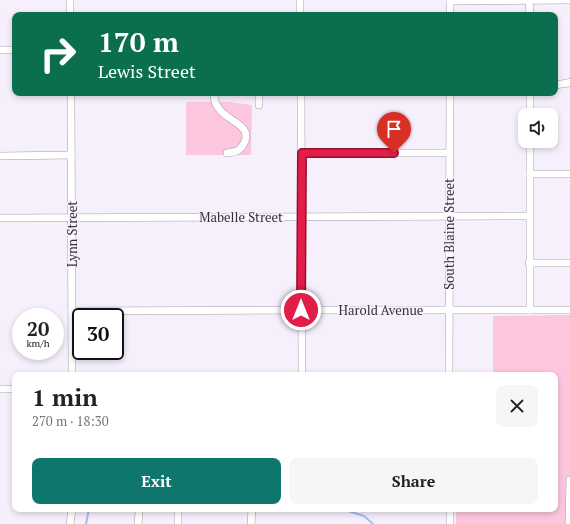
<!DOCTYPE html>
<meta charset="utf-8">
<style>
body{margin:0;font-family:"PT Serif",serif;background:#f6f6f6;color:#222;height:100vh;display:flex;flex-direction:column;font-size:15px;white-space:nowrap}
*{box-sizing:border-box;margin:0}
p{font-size:13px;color:#767676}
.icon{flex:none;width:22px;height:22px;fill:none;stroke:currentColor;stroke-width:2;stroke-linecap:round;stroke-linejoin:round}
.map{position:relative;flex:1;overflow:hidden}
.details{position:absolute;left:12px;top:372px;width:546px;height:140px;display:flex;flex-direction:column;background:#fff;border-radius:8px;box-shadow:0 2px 6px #0003}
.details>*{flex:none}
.top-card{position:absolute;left:12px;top:12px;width:546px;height:84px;border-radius:8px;box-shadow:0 2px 6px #0003;background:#0b6e4f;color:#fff;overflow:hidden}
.tools{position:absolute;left:518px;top:108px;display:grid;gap:8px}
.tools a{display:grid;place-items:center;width:40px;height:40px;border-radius:8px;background:#fff;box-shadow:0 2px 6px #0003;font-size:20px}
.speed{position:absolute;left:12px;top:308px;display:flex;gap:8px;font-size:20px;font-weight:700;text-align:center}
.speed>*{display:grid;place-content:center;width:52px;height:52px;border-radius:50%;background:#fff;box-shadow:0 2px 6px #0003;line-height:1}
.speed small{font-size:10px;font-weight:400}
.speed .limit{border:2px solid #111;border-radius:6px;background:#fff;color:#111}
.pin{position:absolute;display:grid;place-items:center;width:34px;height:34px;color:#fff;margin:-41px -17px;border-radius:50% 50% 50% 0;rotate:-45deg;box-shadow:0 0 4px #0007}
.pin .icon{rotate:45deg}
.me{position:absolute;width:44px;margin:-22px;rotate:0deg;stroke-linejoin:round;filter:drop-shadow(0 0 3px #0008)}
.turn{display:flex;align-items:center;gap:14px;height:84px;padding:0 20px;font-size:18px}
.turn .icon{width:52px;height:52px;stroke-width:2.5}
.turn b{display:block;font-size:28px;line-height:34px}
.round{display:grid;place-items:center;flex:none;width:42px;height:42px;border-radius:8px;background:#f6f6f6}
.head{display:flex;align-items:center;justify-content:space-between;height:68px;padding:0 20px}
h1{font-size:24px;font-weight:700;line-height:30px}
.primary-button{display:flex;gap:8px;margin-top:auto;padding:8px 20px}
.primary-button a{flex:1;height:46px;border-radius:8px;background:#0f766e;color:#fff;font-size:16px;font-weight:700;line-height:46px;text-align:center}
.primary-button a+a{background:#f6f6f6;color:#222}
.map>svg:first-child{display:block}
.green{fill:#fcc6df}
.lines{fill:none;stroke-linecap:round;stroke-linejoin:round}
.stream{stroke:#a5bfef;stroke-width:2}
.minor-casing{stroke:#a29ca8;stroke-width:8}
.minor{stroke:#fff;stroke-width:7}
.route-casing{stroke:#92132f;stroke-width:10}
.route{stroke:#e11d48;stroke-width:7}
.labels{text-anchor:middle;stroke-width:3;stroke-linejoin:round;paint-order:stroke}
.street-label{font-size:13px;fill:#363338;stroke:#f6f0fd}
</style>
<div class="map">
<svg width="570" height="524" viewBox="0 0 570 524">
<rect width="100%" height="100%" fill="#f6f0fd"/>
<g class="green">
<path d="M 186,102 L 229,102 L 252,105 L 251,155 L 186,155 Z"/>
<path d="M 570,315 L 570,482 L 569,524 L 456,524 L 456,509 L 555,509 L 555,375 L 493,375 L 493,316 Z"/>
</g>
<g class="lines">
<g class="stream">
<path d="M 342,509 L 364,516 L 373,524"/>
<path d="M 86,524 L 89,509"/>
</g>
<g class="minor-casing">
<g id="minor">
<path d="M 70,0 L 70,15"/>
<path d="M 300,0 L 300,15"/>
<path d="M 450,0 L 450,15"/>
<path d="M 529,0 L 530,15"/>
<path d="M 450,1 L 570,0"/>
<path d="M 0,50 L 15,50"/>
<path d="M 555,85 L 568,83 L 570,82"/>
<path d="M 71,93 L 72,375"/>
<path d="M 214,93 C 214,100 215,104 220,110 C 228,121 255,126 243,145 C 239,152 234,152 227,153"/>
<path d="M 301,93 L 302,375"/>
<path d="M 259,105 L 259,93"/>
<path d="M 530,115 L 530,93"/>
<path d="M 302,153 L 450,153"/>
<path d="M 0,156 L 71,155"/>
<path d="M 530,174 L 570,174"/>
<path d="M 0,218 L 529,216"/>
<path d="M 529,263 L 570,263"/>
<path d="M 530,310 L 530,141"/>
<path d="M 72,311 L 301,310 L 570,310"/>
<path d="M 449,375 L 450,93"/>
<path d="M 0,389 L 15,389"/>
<path d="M 178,509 L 178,524"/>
<path d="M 70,524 L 72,509"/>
<path d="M 138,524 L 139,513"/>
<path d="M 251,524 L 252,509"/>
<path d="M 450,524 L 450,509"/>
<path d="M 569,524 L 570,480"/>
</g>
</g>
<use href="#minor" class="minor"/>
</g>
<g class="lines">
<g class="route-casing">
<path id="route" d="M 301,310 L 302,153 L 394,153"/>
</g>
<use href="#route" class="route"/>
</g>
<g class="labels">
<g class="street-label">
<text x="241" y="222">Mabelle Street</text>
<text transform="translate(72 234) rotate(-90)" y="5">Lynn Street</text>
<text transform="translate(449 234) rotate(-90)" y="5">South Blaine Street</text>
<text x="381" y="315">Harold Avenue</text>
</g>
</g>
</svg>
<div class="tools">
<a><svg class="icon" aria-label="sound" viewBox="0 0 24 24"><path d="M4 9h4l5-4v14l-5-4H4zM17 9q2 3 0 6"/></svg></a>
</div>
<div class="speed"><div>20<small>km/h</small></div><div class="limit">30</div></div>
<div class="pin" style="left:394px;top:153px;background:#d93025"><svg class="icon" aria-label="arrive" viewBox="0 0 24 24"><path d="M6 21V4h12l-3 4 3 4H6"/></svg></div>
<svg class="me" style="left:301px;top:310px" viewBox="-20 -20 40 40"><circle r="17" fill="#e11d48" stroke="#fff" stroke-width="3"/><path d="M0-11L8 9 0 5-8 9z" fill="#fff"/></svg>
<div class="top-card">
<div class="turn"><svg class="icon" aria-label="right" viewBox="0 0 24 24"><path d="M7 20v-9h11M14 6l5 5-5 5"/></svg><div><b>170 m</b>Lewis Street</div></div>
</div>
<section class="details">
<div class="head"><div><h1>1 min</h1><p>270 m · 18:30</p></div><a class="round"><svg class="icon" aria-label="close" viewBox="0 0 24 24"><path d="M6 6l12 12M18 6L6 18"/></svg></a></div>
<div class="primary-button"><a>Exit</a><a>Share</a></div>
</section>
</div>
